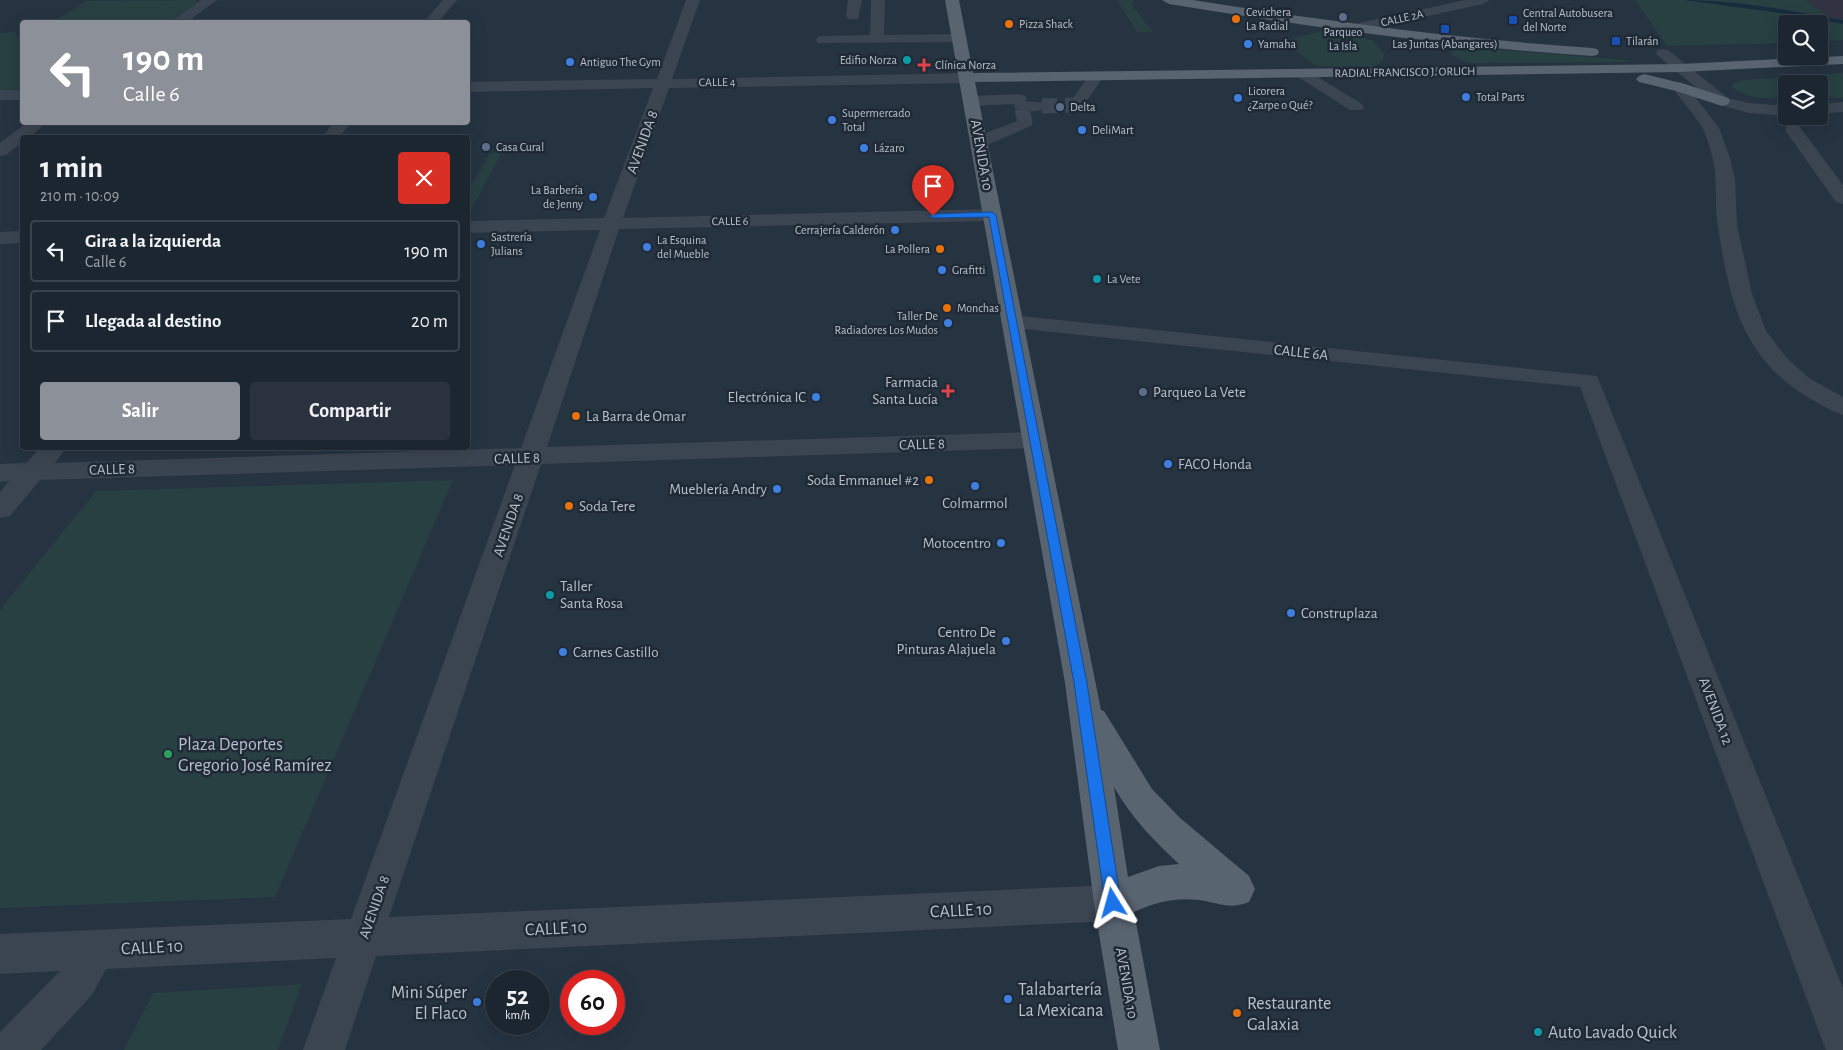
<!DOCTYPE html>
<html lang="es">
<meta charset="utf-8">
<style>
body{margin:0;font-family:"Alegreya Sans",sans-serif;background:#29323d;color:#f1f3f6;height:100vh;display:flex;flex-direction:column;font-size:19px;white-space:nowrap}
*{box-sizing:border-box;margin:0}
p{font-size:16px;color:#a0a5ab}
.icon{flex:none;width:28px;height:28px;fill:none;stroke:currentColor;stroke-width:2;stroke-linecap:round;stroke-linejoin:round}
.map{position:relative;flex:1;overflow:hidden}
.panel{position:absolute;left:20px;top:135px;width:450px;height:315px;display:flex;flex-direction:column;background:#1c2631;border-radius:5px;box-shadow:0 5px 20px #0002,0 0 0 1px #3a434d}
.panel>*{flex:none}
.banner{position:absolute;left:20px;top:20px;width:450px;height:105px;border-radius:5px;box-shadow:0 5px 20px #0002,0 0 0 1px #3a434d;background:#8c9099;color:#fff;overflow:hidden}
.buttons{position:absolute;left:1778px;top:15px;display:grid;gap:10px}
.buttons a{display:grid;place-items:center;width:50px;height:50px;border-radius:5px;background:#1c2631;box-shadow:0 5px 20px #0002,0 0 0 1px #3a434d;font-size:25px}
.speed{position:absolute;left:485px;top:970px;display:flex;gap:10px;font-size:25px;font-weight:700;text-align:center}
.speed>*{display:grid;place-content:center;width:65px;height:65px;border-radius:50%;background:#1c2631;box-shadow:0 5px 20px #0002,0 0 0 1px #3a434d;line-height:1}
.speed small{font-size:12px;font-weight:400}
.speed .limit{border:8px solid #d22;background:#fff;color:#111}
.pin{position:absolute;display:grid;place-items:center;width:42px;height:42px;color:#fff;margin:-51px -21px;border-radius:50% 50% 50% 0;rotate:-45deg;box-shadow:0 0 5px #0007}
.pin .icon{rotate:45deg}
.me{position:absolute;width:55px;margin:-28px;rotate:352deg;stroke-linejoin:round;filter:drop-shadow(0 0 4px #0008)}
.turn{display:flex;align-items:center;gap:18px;height:105px;padding:0 20px;font-size:22px}
.turn .icon{width:65px;height:65px;stroke-width:2.5}
.turn b{display:block;font-size:35px;line-height:42px}
.round{display:grid;place-items:center;flex:none;width:52px;height:52px;border-radius:5px;background:#29323d}
.head{display:flex;align-items:center;justify-content:space-between;height:85px;padding:0 20px}
h1{font-size:30px;font-weight:700;line-height:38px}
.action{display:flex;gap:10px;margin-top:auto;padding:10px 20px}
.action a{flex:1;height:58px;border-radius:5px;background:#8c9099;color:#fff;font-size:20px;font-weight:700;line-height:58px;text-align:center}
.action a+a{background:#29323d;color:#f1f3f6}
ul{padding:0;list-style:none}
li{display:flex;align-items:center;gap:15px;height:62px;margin:0 10px 8px;padding:0 10px;border:2px solid #3a434d;border-radius:5px}
li div{flex:1}
li b{display:block;font-size:19px}
li em{font-style:normal}
.map>svg:first-child{display:block}
.medical{fill:#343342}
.green{fill:#284042}
.lines{fill:none;stroke-linecap:round;stroke-linejoin:round}
.stream{fill:#192b3f;fill-rule:evenodd}
.minor-tunnel{stroke:#3c4856;stroke-width:15;stroke-dasharray:15 8;stroke-linecap:butt}
.minor{fill:#3b4551;fill-rule:evenodd}
.major{fill:#596471;fill-rule:evenodd}
.route{fill:#1a73e8;stroke:#114b97}
.service-dot{fill:#5c6f8a;stroke:#1f2a36;stroke-width:2}
.food-dot{fill:#e8710a;stroke:#1f2a36;stroke-width:2}
.transit-dot{fill:#1a4fb4;stroke:#1f2a36;stroke-width:2}
.shop-dot{fill:#3f7fe0;stroke:#1f2a36;stroke-width:2}
.culture-dot{fill:#0f9aa8;stroke:#1f2a36;stroke-width:2}
.health-dot{fill:#e0444e;stroke:#1f2a36;stroke-width:2}
.leisure-dot{fill:#2e9e5b;stroke:#1f2a36;stroke-width:2}
.labels{text-anchor:middle;stroke-width:5;stroke-linejoin:round;paint-order:stroke}
.far-poi-label{font-size:12px;fill:#b7c0cb;stroke:#1f2a36;text-anchor:start}
.far-street-label{font-size:12px;fill:#b7c0cb;stroke:#1f2a36}
.street-label{font-size:15px;fill:#b7c0cb;stroke:#1f2a36}
.poi-label{font-size:15px;fill:#b7c0cb;stroke:#1f2a36;text-anchor:start}
.near-poi-label{font-size:18px;fill:#b7c0cb;stroke:#1f2a36;text-anchor:start}
.near-street-label{font-size:18px;fill:#b7c0cb;stroke:#1f2a36}
</style>
<div class="map">
<svg width="1843" height="1050" viewBox="0 0 1843 1050">
<rect width="100%" height="100%" fill="#263341"/>
<path class="medical" d="M 1806,0 L 1843,0 L 1843,19 L 1829,17 Z"/>
<g class="green">
<path d="M 195,0 L 198,2 L 168,22 L 53,22 L 86,1 Z"/>
<path d="M 1117,0 L 1133,0 L 1132,5 L 1153,32 L 1137,32 Z"/>
<path d="M 1635,0 L 1806,0 L 1829,17 L 1843,19 L 1843,40 L 1819,42 L 1819,24 L 1786,24 L 1786,43 L 1667,46 Z"/>
<path d="M 15,31 L 19,40 L 22,40 L 22,89 L 0,90 L 0,34 Z"/>
<path d="M 1323,31 L 1372,40 L 1384,53 L 1383,61 L 1373,67 L 1316,66 L 1281,41 Z"/>
<path d="M 1465,47 L 1626,60 L 1629,62 L 1474,63 L 1465,62 L 1452,55 L 1451,51 L 1453,48 Z"/>
<path d="M 1843,73 L 1843,98 L 1819,97 L 1819,84 L 1786,84 L 1786,98 C 1769,99 1746,99 1732,87 L 1733,83 L 1743,80 Z"/>
<path d="M 502,152 L 468,216 L 468,191 L 490,153 Z"/>
<path d="M 453,480 L 275,897 L 0,908 L 0,610 L 96,491 Z"/>
<path d="M 302,984 L 278,1050 L 124,1050 L 153,993 Z"/>
</g>
<g class="lines">
<path class="stream" d="M 1684,0 C 1737,0 1791,11 1843,20 L 1843,24 L 1788,14 Z"/>
<g class="minor-tunnel">
<path d="M 1042,106 L 1076,105"/>
<path d="M 1022,109 L 1025,123"/>
</g>
<g class="minor">
<path d="M 201,0 L 217,0 L 187,22 L 172,22 L 174,19 Z"/>
<path d="M 443,0 L 457,0 L 438,22 L 424,22 Z"/>
<path d="M 686,0 L 700,0 L 672,79 L 967,73 L 972,75 L 975,78 L 972,81 L 967,83 L 669,88 L 623,218 L 992,209 L 999,211 L 1001,215 L 999,219 L 992,221 L 619,229 L 547,447 L 1034,432 L 1043,434 L 1047,440 L 1043,446 L 1034,448 L 541,464 L 389,917 L 1113,885 L 1126,890 L 1132,903 L 1126,916 L 1113,921 L 376,956 L 345,1050 L 303,1050 L 336,958 L 106,969 L 92,995 L 41,1050 L 0,1050 L 0,1032 L 60,971 L 0,974 L 0,934 L 351,919 L 515,465 L 40,480 L 10,516 L 0,518 L 0,492 L 9,481 L 0,482 L 0,464 L 26,463 L 40,448 L 66,448 L 55,463 L 521,448 L 600,230 L 468,233 L 468,221 L 604,218 L 653,88 L 468,92 L 468,82 L 657,79 Z"/>
<path d="M 848,0 L 862,0 L 858,19 L 848,19 L 846,16 Z"/>
<path d="M 871,0 L 885,0 L 884,35 L 960,34 L 965,35 L 967,38 L 965,41 L 960,42 L 818,43 L 816,40 L 818,37 L 823,36 L 870,35 Z"/>
<path d="M 1465,0 L 1490,0 L 1483,4 L 1350,33 L 1343,29 L 1350,25 Z"/>
<path d="M 1663,49 L 1668,50 L 1728,98 L 1749,103 L 1786,106 L 1786,116 L 1749,113 L 1716,104 L 1658,56 L 1656,53 L 1658,50 Z"/>
<path d="M 1303,69 L 1308,71 L 1362,104 L 1364,107 L 1362,110 L 1350,110 L 1298,77 L 1295,74 L 1298,71 Z"/>
<path d="M 1096,71 L 1101,73 L 1104,76 L 1082,108 L 1070,108 L 1068,105 L 1070,102 L 1091,73 Z"/>
<path d="M 1680,82 L 1685,84 L 1719,128 L 1730,158 L 1735,179 L 1737,225 L 1752,294 L 1766,331 L 1786,357 L 1809,378 L 1843,397 L 1843,415 C 1831,411 1820,404 1809,398 C 1742,358 1729,299 1718,227 C 1714,204 1718,182 1713,159 C 1710,149 1707,136 1702,127 C 1693,113 1682,101 1672,87 L 1675,84 Z"/>
<rect x="0" y="90" width="22" height="10"/>
<path d="M 1019,94 L 1025,96 L 1027,99 L 1025,101 L 1048,103 L 1050,106 L 1048,109 C 1038,112 1026,112 1016,109 L 1014,106 L 1015,104 L 972,106 L 966,104 L 964,101 L 966,98 L 972,96 Z"/>
<path d="M 1843,102 L 1843,112 L 1819,114 L 1819,104 Z"/>
<path d="M 1025,118 L 1031,120 L 1033,123 L 1031,126 L 985,146 L 973,146 L 971,142 L 973,138 Z"/>
<path d="M 28,122 L 47,122 L 29,138 L 22,138 L 22,142 L 6,155 L 0,156 L 0,143 Z"/>
<path d="M 334,122 L 351,122 L 339,138 L 322,138 Z"/>
<path d="M 1793,125 L 1799,126 L 1843,185 L 1843,204 L 1836,202 L 1785,130 L 1787,126 Z"/>
<path d="M 22,231 L 22,243 L 0,244 L 0,232 Z"/>
<path d="M 1012,315 L 1597,376 L 1843,988 L 1843,1050 L 1826,1050 L 1822,1040 L 1580,387 L 1004,327 L 1001,322 L 1004,317 Z"/>
</g>
<g class="major">
<path d="M 945,0 L 959,0 L 973,73 L 1681,64 L 1843,56 L 1843,64 L 1681,72 L 975,82 L 1101,710 L 1104,711 L 1152,789 L 1179,817 L 1249,876 L 1255,889 L 1249,902 C 1229,910 1220,903 1199,900 C 1175,897 1155,902 1134,912 L 1160,1050 L 1118,1050 L 1094,903 L 1065,683 ZM 1114,787 C 1131,817 1153,840 1179,864 L 1159,866 L 1128,877 Z"/>
<path d="M 1162,0 L 1193,0 C 1326,21 1458,39 1592,48 L 1597,49 L 1599,52 L 1597,55 L 1592,56 C 1450,47 1310,27 1169,4 Z"/>
<path d="M 1644,74 L 1685,84 L 1728,98 L 1730,101 L 1728,104 L 1722,106 L 1676,91 L 1639,82 L 1636,79 L 1639,76 Z"/>
</g>
</g>
<path class="route" d="M 992,212 L 996,215 L 1087,683 L 1121,903 L 1119,908 L 1113,910 L 1107,908 L 1105,903 L 1074,683 L 989,217 L 933,218 L 929,216 L 933,214 Z"/>
<g class="service-dot">
<circle cx="1343" cy="17" r="5"/>
<circle cx="1060" cy="107" r="5"/>
<circle cx="486" cy="147" r="5"/>
<circle cx="1143" cy="392" r="5"/>
</g>
<g class="food-dot">
<circle cx="1236" cy="19" r="5"/>
<circle cx="1009" cy="24" r="5"/>
<circle cx="940" cy="249" r="5"/>
<circle cx="947" cy="308" r="5"/>
<circle cx="576" cy="416" r="5"/>
<circle cx="929" cy="480" r="5"/>
<circle cx="569" cy="506" r="5"/>
<circle cx="1237" cy="1013" r="5"/>
</g>
<g class="transit-dot">
<rect x="1508" y="15" width="10" height="10" rx="2.5"/>
<rect x="1440" y="24" width="10" height="10" rx="2.5"/>
<rect x="1611" y="36" width="10" height="10" rx="2.5"/>
</g>
<g class="shop-dot">
<circle cx="1248" cy="44" r="5"/>
<circle cx="570" cy="62" r="5"/>
<circle cx="1466" cy="97" r="5"/>
<circle cx="1238" cy="98" r="5"/>
<circle cx="832" cy="120" r="5"/>
<circle cx="1082" cy="130" r="5"/>
<circle cx="864" cy="148" r="5"/>
<circle cx="593" cy="197" r="5"/>
<circle cx="895" cy="230" r="5"/>
<circle cx="481" cy="244" r="5"/>
<circle cx="647" cy="247" r="5"/>
<circle cx="942" cy="270" r="5"/>
<circle cx="948" cy="323" r="5"/>
<circle cx="816" cy="397" r="5"/>
<circle cx="1168" cy="464" r="5"/>
<circle cx="975" cy="486" r="5"/>
<circle cx="777" cy="489" r="5"/>
<circle cx="1001" cy="543" r="5"/>
<circle cx="1291" cy="613" r="5"/>
<circle cx="1006" cy="641" r="5"/>
<circle cx="563" cy="652" r="5"/>
<circle cx="1008" cy="999" r="5"/>
<circle cx="477" cy="1002" r="5"/>
</g>
<g class="culture-dot">
<circle cx="907" cy="60" r="5"/>
<circle cx="1097" cy="279" r="5"/>
<circle cx="550" cy="595" r="5"/>
<circle cx="1538" cy="1032" r="5"/>
</g>
<g class="health-dot">
<path d="M921.5 57.5h5v5h5v5h-5v5h-5v-5h-5v-5h5z"/>
<path d="M945.5 383.5h5v5h5v5h-5v5h-5v-5h-5v-5h5z"/>
</g>
<circle class="leisure-dot" cx="168" cy="754" r="5"/>
<g class="labels">
<g class="far-poi-label">
<text x="1246" y="16">Cevichera<tspan x="1246" dy="14">La Radial</tspan></text>
<text x="1523" y="17">Central Autobusera<tspan x="1523" dy="14">del Norte</tspan></text>
<text x="1019" y="28">Pizza Shack</text>
<text x="1343" y="36" text-anchor="middle">Parqueo<tspan x="1343" dy="14">La Isla</tspan></text>
<text x="1626" y="45">Tilarán</text>
<text x="1258" y="48">Yamaha</text>
<text x="1445" y="48" text-anchor="middle">Las Juntas (Abangares)</text>
<text x="897" y="64" text-anchor="end">Edifio Norza</text>
<text x="580" y="66">Antiguo The Gym</text>
<text x="935" y="69">Clínica Norza</text>
<text x="1248" y="95">Licorera<tspan x="1248" dy="14">¿Zarpe o Qué?</tspan></text>
<text x="1476" y="101">Total Parts</text>
<text x="1070" y="111">Delta</text>
<text x="842" y="117">Supermercado<tspan x="842" dy="14">Total</tspan></text>
<text x="1092" y="134">DeliMart</text>
<text x="496" y="151">Casa Cural</text>
<text x="874" y="152">Lázaro</text>
<text x="583" y="194" text-anchor="end">La Barbería<tspan x="583" dy="14">de Jenny</tspan></text>
<text x="885" y="234" text-anchor="end">Cerrajería Calderón</text>
<text x="491" y="241">Sastrería<tspan x="491" dy="14">Julians</tspan></text>
<text x="657" y="244">La Esquina<tspan x="657" dy="14">del Mueble</tspan></text>
<text x="930" y="253" text-anchor="end">La Pollera</text>
<text x="952" y="274">Grafitti</text>
<text x="1107" y="283">La Vete</text>
<text x="957" y="312">Monchas</text>
<text x="938" y="320" text-anchor="end">Taller De<tspan x="938" dy="14">Radiadores Los Mudos</tspan></text>
</g>
<g class="far-street-label">
<text transform="translate(1402 18) rotate(-12)" y="4">CALLE 2A</text>
<text transform="translate(1405 72) rotate(-1)" y="4">RADIAL FRANCISCO J. ORLICH</text>
<text transform="translate(717 82) rotate(-1)" y="4">CALLE 4</text>
<text transform="translate(730 221) rotate(-1)" y="4">CALLE 6</text>
</g>
<g class="street-label">
<text transform="translate(642 142) rotate(-70)" y="5">AVENIDA 8</text>
<text transform="translate(982 155) rotate(80)" y="5">AVENIDA 10</text>
<text transform="translate(1301 352) rotate(6)" y="5">CALLE 6A</text>
<text transform="translate(922 444) rotate(-2)" y="5">CALLE 8</text>
<text transform="translate(517 458) rotate(-2)" y="5">CALLE 8</text>
<text transform="translate(112 469) rotate(-2)" y="5">CALLE 8</text>
<text transform="translate(508 525) rotate(-71)" y="5">AVENIDA 8</text>
<text transform="translate(1716 711) rotate(69)" y="5">AVENIDA 12</text>
<text transform="translate(374 907) rotate(-71)" y="5">AVENIDA 8</text>
<text transform="translate(1127 983) rotate(80)" y="5">AVENIDA 10</text>
</g>
<g class="poi-label">
<text x="938" y="387" text-anchor="end">Farmacia<tspan x="938" dy="17">Santa Lucía</tspan></text>
<text x="1153" y="397">Parqueo La Vete</text>
<text x="806" y="402" text-anchor="end">Electrónica IC</text>
<text x="586" y="421">La Barra de Omar</text>
<text x="1178" y="469">FACO Honda</text>
<text x="919" y="485" text-anchor="end">Soda Emmanuel #2</text>
<text x="767" y="494" text-anchor="end">Mueblería Andry</text>
<text x="975" y="508" text-anchor="middle">Colmarmol</text>
<text x="579" y="511">Soda Tere</text>
<text x="991" y="548" text-anchor="end">Motocentro</text>
<text x="560" y="591">Taller<tspan x="560" dy="17">Santa Rosa</tspan></text>
<text x="1301" y="618">Construplaza</text>
<text x="996" y="637" text-anchor="end">Centro De<tspan x="996" dy="17">Pinturas Alajuela</tspan></text>
<text x="573" y="657">Carnes Castillo</text>
</g>
<g class="near-poi-label">
<text x="178" y="750">Plaza Deportes<tspan x="178" dy="21">Gregorio José Ramírez</tspan></text>
<text x="1018" y="995">Talabartería<tspan x="1018" dy="21">La Mexicana</tspan></text>
<text x="467" y="998" text-anchor="end">Mini Súper<tspan x="467" dy="21">El Flaco</tspan></text>
<text x="1247" y="1009">Restaurante<tspan x="1247" dy="21">Galaxia</tspan></text>
<text x="1548" y="1038">Auto Lavado Quick</text>
</g>
<g class="near-street-label">
<text transform="translate(961 910) rotate(-3)" y="6">CALLE 10</text>
<text transform="translate(556 928) rotate(-3)" y="6">CALLE 10</text>
<text transform="translate(152 947) rotate(-3)" y="6">CALLE 10</text>
</g>
</g>
</svg>
<div class="buttons">
<a><svg class="icon" aria-label="search" viewBox="0 0 24 24"><circle cx="10" cy="10" r="6"/><path d="M15 15l6 6"/></svg></a>
<a><svg class="icon" aria-label="layers" viewBox="0 0 24 24"><path d="M12 4l9 5-9 5-9-5zM3 14l9 5 9-5"/></svg></a>
</div>
<div class="speed"><div>52<small>km/h</small></div><div class="limit">60</div></div>
<div class="pin" style="left:933px;top:216px;background:#d93025"><svg class="icon" aria-label="arrive" viewBox="0 0 24 24"><path d="M6 21V4h12l-3 4 3 4H6"/></svg></div>
<svg class="me" style="left:1113px;top:903px" viewBox="-20 -20 40 40"><path d="M0-17L14 15 0 8-14 15z" fill="#1a73e8" stroke="#fff" stroke-width="4"/></svg>
<div class="banner">
<div class="turn"><svg class="icon" aria-label="left" viewBox="0 0 24 24"><path d="M17 20v-9H6M10 6l-5 5 5 5"/></svg><div><b>190 m</b>Calle 6</div></div>
</div>
<section class="panel">
<div class="head"><div><h1>1 min</h1><p>210 m · 10:09</p></div><a class="round" style="background:#d93025;color:#fff"><svg class="icon" aria-label="close" viewBox="0 0 24 24"><path d="M6 6l12 12M18 6L6 18"/></svg></a></div>
<ul>
<li><svg class="icon" aria-label="left" viewBox="0 0 24 24"><path d="M17 20v-9H6M10 6l-5 5 5 5"/></svg><div><b>Gira a la izquierda</b><p>Calle 6</p></div><em>190 m</em></li>
<li><svg class="icon" aria-label="arrive" viewBox="0 0 24 24"><path d="M6 21V4h12l-3 4 3 4H6"/></svg><div><b>Llegada al destino</b></div><em>20 m</em></li>
</ul>
<div class="action"><a>Salir</a><a>Compartir</a></div>
</section>
</div>
